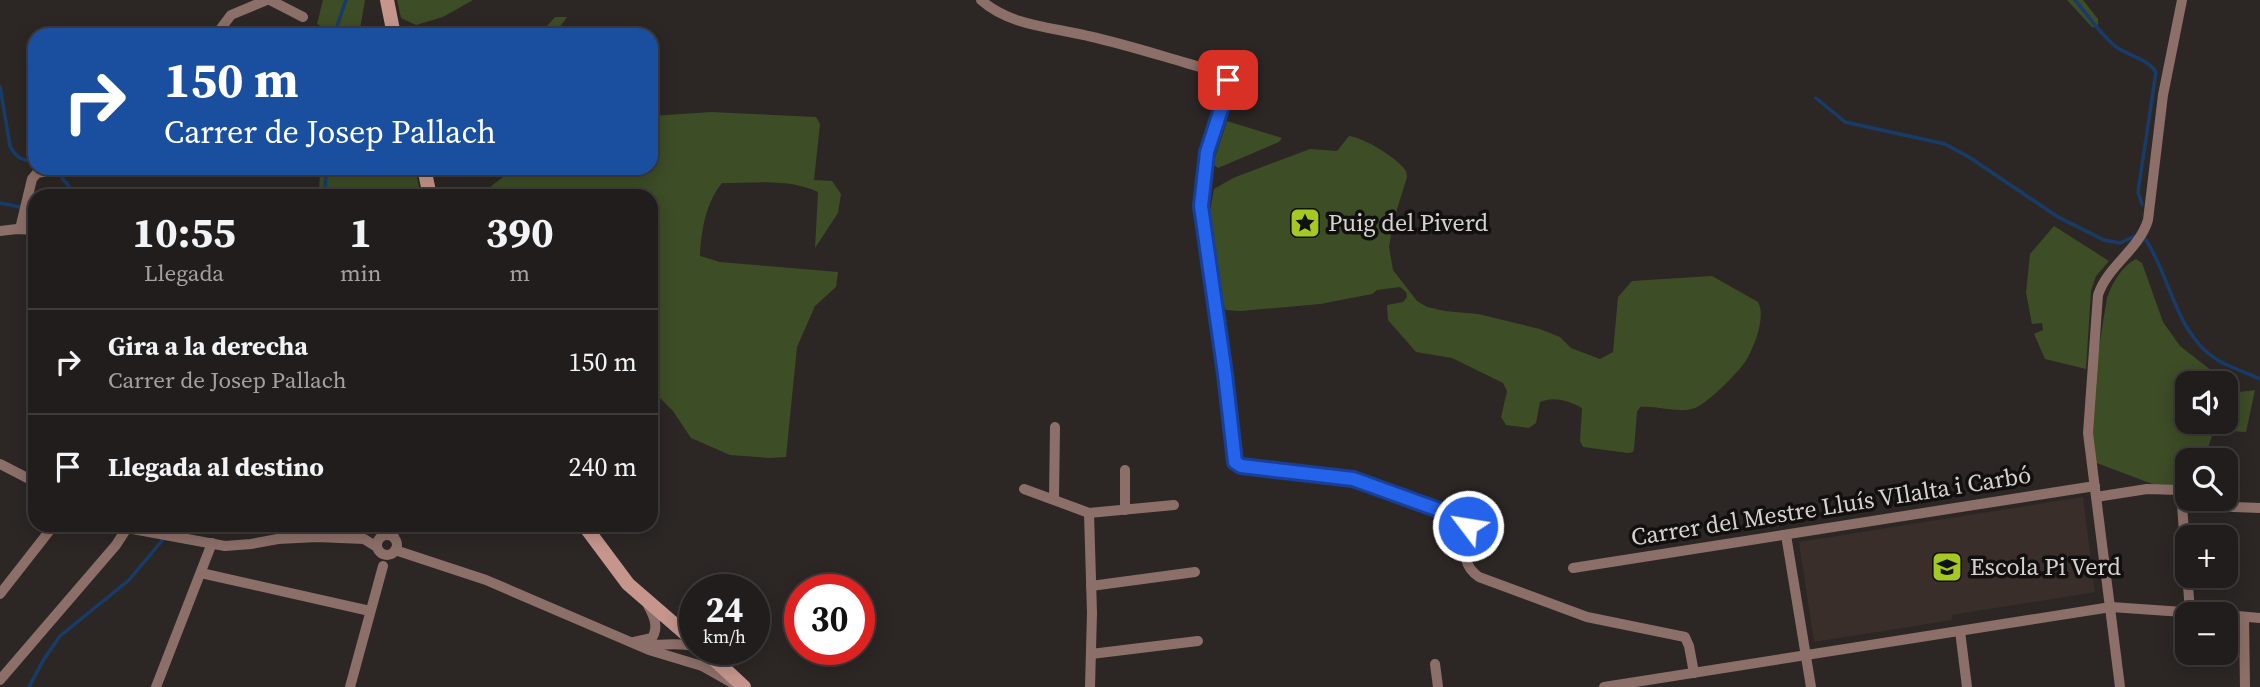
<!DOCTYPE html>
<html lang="es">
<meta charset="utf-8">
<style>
body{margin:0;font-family:"Source Serif 4",serif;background:#292625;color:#f1f3f6;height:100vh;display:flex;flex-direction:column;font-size:26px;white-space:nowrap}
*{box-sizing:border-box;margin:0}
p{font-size:23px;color:#a2a2a3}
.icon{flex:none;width:38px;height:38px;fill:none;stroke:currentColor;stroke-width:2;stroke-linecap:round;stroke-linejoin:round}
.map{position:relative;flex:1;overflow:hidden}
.side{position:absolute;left:28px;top:189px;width:630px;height:343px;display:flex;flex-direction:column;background:#211d1c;border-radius:21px;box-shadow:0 4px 18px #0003,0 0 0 2px #3e3b3b}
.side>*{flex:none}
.banner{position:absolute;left:28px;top:28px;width:630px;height:147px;border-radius:21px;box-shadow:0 4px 18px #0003,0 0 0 2px #3e3b3b;background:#1a4fa0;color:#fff;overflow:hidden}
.buttons{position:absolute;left:2175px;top:371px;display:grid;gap:14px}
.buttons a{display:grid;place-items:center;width:63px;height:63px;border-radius:14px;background:#211d1c;box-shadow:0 4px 18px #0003,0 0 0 2px #3e3b3b;font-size:35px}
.speed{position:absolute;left:679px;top:574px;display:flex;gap:14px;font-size:35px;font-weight:700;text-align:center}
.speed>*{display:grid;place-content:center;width:91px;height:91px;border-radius:50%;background:#211d1c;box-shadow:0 4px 18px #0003,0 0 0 2px #3e3b3b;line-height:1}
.speed small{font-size:18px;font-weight:400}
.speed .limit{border:10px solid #d22;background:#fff;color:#111}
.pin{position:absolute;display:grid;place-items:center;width:60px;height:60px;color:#fff;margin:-30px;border-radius:14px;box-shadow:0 4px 10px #0006}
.me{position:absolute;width:77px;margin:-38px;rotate:301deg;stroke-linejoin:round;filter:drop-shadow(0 0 5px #0008)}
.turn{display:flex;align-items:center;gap:24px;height:147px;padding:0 21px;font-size:32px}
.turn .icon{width:91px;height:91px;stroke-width:2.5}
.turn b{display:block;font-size:49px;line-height:60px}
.eta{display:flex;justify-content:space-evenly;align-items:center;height:119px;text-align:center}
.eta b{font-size:42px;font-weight:700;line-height:49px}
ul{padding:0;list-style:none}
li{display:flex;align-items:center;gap:21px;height:105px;padding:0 21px;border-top:2px solid #3e3b3b}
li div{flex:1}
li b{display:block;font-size:26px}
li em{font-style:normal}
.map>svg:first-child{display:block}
.built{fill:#3a2e2a}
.green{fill:#3d4d26;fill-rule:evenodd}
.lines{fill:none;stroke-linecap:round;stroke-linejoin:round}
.stream{stroke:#183c69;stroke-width:3.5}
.street{stroke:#8d6f69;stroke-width:10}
.secondary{stroke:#c6968d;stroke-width:14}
.route-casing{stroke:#184099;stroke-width:18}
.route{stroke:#2563eb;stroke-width:12}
.labels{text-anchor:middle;stroke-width:7;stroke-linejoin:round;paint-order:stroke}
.poi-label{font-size:24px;fill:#d5d2d0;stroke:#12100f;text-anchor:start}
.street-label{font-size:24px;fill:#d5d2d0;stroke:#12100f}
</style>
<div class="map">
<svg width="2260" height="687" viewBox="0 0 2260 687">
<rect width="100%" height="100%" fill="#2c2725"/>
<path class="built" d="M 2083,497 L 2095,592 L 1952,615 L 1952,620 L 1814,642 L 1799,542 Z"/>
<g class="green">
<path d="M 323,0 L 365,0 L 359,35 L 326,35 L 329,30 L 317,24 Z"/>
<path d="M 397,0 L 473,0 L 443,17 L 416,25 L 401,18 Z"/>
<path d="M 2067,0 L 2083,0 L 2098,19 L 2098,28 L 2092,27 Z"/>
<path d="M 555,17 L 567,17 L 554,35 L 539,35 Z"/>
<path d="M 711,112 L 816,117 L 820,124 L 814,180 L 832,181 L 841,194 L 838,213 L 815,248 L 818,192 C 790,178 752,183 722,183 C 706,202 701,231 700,256 L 720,262 L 838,272 L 836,287 L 815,306 L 797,347 L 786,457 L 769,458 L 730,455 L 691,438 L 673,411 L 651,389 L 651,196 L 479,196 L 514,168 L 651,168 L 651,116 Z"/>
<path d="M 1227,121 L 1282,138 L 1279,142 L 1218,168 L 1213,164 Z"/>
<path d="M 1349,136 C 1363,137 1399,159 1406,171 L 1407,177 L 1394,219 L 1389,247 L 1393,270 L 1417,301 L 1427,307 L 1445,311 L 1478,314 L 1540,329 L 1560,337 L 1571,348 L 1600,359 L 1613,352 L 1618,297 L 1632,281 L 1712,276 L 1758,302 C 1766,316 1755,345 1747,359 C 1739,372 1708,403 1695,408 C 1677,414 1658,405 1640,407 L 1637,412 L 1634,449 L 1633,452 L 1628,453 L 1583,447 L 1580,441 L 1582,408 C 1569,401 1554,396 1540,402 L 1536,423 L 1529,428 L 1506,425 L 1501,417 L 1507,391 L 1503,383 L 1452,358 L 1416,352 L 1388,320 L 1387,305 L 1403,302 L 1407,297 L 1406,292 L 1400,287 L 1377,290 L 1372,294 L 1320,304 L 1240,311 L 1226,310 L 1218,297 L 1207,226 L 1214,189 L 1233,178 L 1310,149 L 1337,151 Z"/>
<path d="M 320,168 L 415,168 L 421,196 L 319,196 Z"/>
<path d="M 2054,226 L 2109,261 L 2096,276 L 2091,291 L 2086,369 L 2045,359 L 2034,334 L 2043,330 L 2042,323 L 2032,324 L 2026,293 L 2030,254 Z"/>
<path d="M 2136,259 L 2142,263 L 2163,322 L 2180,346 L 2239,392 L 2255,390 L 2246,432 L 2214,430 L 2204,460 L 2188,460 L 2187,497 L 2094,462 C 2089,407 2098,352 2107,298 C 2112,283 2122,266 2136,259 ZM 2188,383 L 2226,383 L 2226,422 L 2188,422 Z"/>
</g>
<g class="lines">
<g class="stream">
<path d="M 2075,0 C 2088,15 2099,33 2115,46 C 2128,56 2147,58 2156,72 L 2138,192 L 2142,204"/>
<path d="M 334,35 L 346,0"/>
<path d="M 0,87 L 10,146 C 15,157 23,162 35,160"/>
<path d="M 1816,98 L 1845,122 L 1945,144 L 1969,157 L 2058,217 L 2104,240 L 2120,243 L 2135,236"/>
<path d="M 61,170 L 62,178 L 68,185 L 74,196"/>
<path d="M 325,196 L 326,168"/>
<path d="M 0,203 L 35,210"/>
<path d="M 2146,240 C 2171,278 2176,336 2219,361 C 2232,368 2247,373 2260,379"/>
<path d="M 29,687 L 44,659 L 60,636 L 129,580 L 175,525"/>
</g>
<g class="street">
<path d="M 270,0 L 303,17"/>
<path d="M 981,0 C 1010,26 1052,27 1088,36 C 1120,43 1152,53 1183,62 C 1197,67 1217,69 1228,80 L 1228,88 L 1207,152 L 1201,206 L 1225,374 L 1234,459 L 1238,464 L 1353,479 L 1442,511 L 1465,513 C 1478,536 1451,557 1479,577 L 1587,617 L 1685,637 L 1689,646 L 1694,673"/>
<path d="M 216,35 L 231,15 L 267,0"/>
<path d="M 20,229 L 32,179 L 37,173 L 63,168"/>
<path d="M 0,231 L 17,229 L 35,230"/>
<path d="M 0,464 L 35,482"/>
<path d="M 1125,470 L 1125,510"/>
<path d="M 1024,489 L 1089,513 L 1092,613 L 1090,687"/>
<path d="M 2096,497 L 2147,489 L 2179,490 L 2182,505 L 2190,612"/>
<path d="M 1054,499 L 1055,427"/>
<path d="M 2182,505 L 2260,508"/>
<path d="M 1089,513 L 1174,505"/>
<path d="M 111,525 L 225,546 L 251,544 L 278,539 L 317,537 L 364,539 L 377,547"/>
<path d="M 386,525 L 391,529 L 394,537"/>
<circle cx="387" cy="545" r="10"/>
<path d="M 1786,535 L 1811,687"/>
<path d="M 395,550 L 486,580 L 649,650 L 702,666 L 736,685"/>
<path d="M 1573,568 L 2095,486"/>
<path d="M 201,573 L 370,611"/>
<path d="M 1091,586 L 1195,572"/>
<path d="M 0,594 L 54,525"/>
<path d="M 2226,615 L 2260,618"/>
<path d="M 2244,617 L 2245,687"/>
<path d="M 1960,631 L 1967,687"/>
<path d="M 634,642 L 652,638 C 659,627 654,616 648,605"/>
<path d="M 644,644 C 661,647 678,641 695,647"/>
<path d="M 1091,654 L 1198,641"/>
<path d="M 1435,664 L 1438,687"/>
<path d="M 0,680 L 116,545 L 129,525"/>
<path d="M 156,687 L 212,543"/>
<path d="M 350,687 L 383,566"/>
<path d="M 1604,687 L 2111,607 L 2212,614"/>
<path d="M 2120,687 L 2088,433 L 2098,295 C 2108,265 2139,250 2148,220 L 2163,95 L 2182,0"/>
</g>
<g class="secondary">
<path d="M 387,0 L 394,35"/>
<path d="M 424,168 L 430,196"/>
<path d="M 584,525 L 628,584 L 695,642"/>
<path d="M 703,649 L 744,687"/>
</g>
</g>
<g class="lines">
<g class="route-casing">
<path id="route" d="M 1228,80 L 1228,88 L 1207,152 L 1201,206 L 1225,374 L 1235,462 L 1241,466 L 1353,479 L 1442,511 L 1462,512 L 1467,517 L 1468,526"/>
</g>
<use href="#route" class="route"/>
</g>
<defs>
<g id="sight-square" transform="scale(1.575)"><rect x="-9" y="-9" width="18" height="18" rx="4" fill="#a5c823" stroke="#12100f"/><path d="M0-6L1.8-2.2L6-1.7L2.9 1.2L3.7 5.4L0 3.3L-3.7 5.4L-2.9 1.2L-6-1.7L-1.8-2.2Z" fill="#111"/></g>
<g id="school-square" transform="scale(1.575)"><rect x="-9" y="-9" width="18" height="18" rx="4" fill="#a5c823" stroke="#12100f"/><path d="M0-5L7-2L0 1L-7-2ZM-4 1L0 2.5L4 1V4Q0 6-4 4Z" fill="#111"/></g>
</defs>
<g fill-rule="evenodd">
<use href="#sight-square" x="1305" y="223"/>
<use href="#school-square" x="1947" y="567"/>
</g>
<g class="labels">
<g class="poi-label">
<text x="1328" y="231">Puig del Piverd</text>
<text x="1970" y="575">Escola Pi Verd</text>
</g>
<g class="street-label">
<text transform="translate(1831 506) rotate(-9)" y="8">Carrer del Mestre Lluís VIlalta i Carbó</text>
</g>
</g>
</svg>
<div class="buttons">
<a><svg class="icon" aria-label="sound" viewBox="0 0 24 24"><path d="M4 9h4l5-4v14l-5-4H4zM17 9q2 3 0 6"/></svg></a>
<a><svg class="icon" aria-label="search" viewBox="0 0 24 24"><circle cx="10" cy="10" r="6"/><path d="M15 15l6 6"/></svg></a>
<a>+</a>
<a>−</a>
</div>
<div class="speed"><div>24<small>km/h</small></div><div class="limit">30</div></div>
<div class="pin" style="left:1228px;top:80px;background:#d93025"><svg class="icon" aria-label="arrive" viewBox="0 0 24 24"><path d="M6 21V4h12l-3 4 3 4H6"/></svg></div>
<svg class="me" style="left:1468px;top:526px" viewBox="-20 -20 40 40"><circle r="17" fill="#2563eb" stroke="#fff" stroke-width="3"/><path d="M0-11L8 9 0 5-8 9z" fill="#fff"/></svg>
<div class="banner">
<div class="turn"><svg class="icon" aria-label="right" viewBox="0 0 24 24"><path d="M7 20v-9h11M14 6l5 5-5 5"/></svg><div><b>150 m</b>Carrer de Josep Pallach</div></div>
</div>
<section class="side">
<div class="eta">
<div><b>10:55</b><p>Llegada</p></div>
<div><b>1</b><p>min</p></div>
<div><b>390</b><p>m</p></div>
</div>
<ul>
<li><svg class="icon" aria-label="right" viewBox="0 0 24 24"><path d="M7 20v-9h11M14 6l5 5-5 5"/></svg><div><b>Gira a la derecha</b><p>Carrer de Josep Pallach</p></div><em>150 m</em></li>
<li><svg class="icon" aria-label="arrive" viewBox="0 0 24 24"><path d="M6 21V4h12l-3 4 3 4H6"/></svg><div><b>Llegada al destino</b></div><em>240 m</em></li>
</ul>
</section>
</div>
